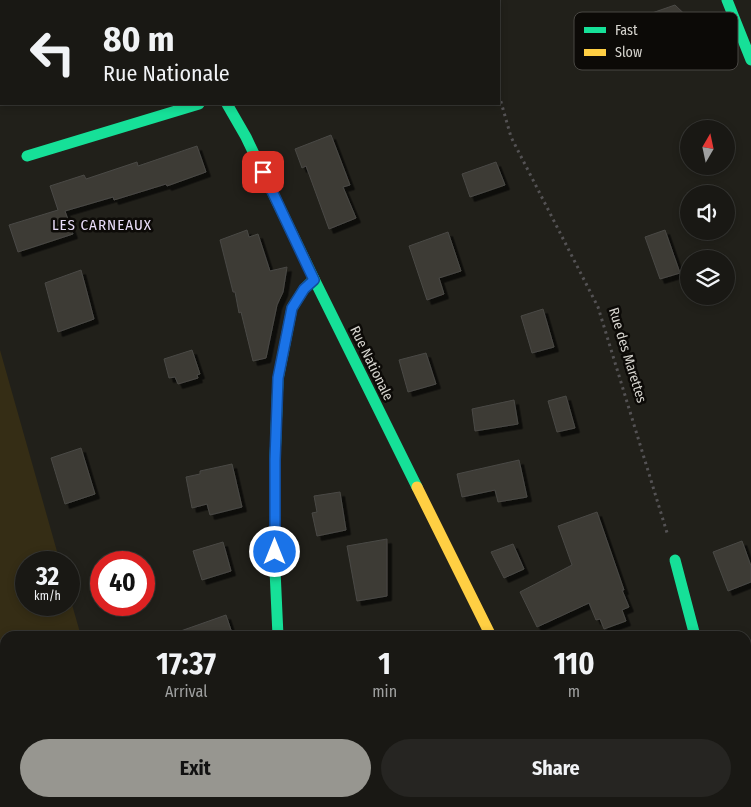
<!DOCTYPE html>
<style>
body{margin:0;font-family:"Fira Sans Condensed",sans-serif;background:#262522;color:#f1f3f6;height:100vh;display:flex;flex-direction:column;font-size:19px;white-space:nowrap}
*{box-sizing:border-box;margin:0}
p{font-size:16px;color:#9fa0a0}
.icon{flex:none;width:28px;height:28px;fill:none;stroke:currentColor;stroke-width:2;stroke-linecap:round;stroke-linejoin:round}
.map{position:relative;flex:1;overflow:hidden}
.panel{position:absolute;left:0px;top:631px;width:751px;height:176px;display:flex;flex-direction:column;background:#191814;border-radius:15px 15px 0 0;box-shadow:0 2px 8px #0003,0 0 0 1px #373734}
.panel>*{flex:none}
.guide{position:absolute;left:0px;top:0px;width:500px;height:105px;box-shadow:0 2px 8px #0003,0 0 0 1px #373734;background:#191814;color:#f1f3f6;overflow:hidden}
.needle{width:32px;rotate:9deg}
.controls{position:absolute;left:680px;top:120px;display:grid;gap:10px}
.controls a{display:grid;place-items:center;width:55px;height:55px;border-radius:50%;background:#191814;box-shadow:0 2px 8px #0003,0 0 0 1px #373734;font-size:25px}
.speed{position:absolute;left:15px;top:551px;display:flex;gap:10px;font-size:25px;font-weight:700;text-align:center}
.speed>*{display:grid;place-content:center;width:65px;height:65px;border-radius:50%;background:#191814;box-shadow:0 2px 8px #0003,0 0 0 1px #373734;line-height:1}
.speed small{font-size:12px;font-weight:400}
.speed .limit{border:8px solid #d22;background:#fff;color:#111}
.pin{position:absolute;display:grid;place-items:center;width:42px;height:42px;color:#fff;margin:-21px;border-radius:10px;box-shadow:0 2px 8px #0006}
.me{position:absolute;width:55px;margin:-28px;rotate:0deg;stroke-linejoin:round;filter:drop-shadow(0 0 4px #0008)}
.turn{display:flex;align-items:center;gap:18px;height:105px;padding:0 20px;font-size:22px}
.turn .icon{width:65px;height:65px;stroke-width:2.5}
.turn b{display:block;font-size:35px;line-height:42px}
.eta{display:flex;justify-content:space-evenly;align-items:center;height:85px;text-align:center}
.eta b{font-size:30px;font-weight:700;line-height:35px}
.button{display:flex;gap:10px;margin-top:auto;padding:10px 20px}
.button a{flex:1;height:58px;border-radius:30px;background:#979690;color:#111;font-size:20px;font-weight:700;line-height:58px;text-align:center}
.button a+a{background:#262522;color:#f1f3f6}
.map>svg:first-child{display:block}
.green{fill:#352d15}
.building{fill:#3c3b36;stroke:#4a4945;filter:url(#shadow)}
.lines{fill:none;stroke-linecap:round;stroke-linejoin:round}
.path{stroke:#545254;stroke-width:3;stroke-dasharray:2.5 4;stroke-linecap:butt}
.street{stroke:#58565a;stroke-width:24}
.fast{stroke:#16e098;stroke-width:11}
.slow{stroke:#ffcf43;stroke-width:11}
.route-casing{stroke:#114b97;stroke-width:12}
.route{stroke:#1a73e8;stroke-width:9}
.labels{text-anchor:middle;stroke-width:5;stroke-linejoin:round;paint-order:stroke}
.street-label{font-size:14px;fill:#d7d5cf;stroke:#0c0a07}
.neighbourhood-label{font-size:15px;letter-spacing:1px;fill:#e9ddfa;stroke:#0c0a07}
.key{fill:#0c0a07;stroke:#494743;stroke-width:1}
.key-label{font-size:14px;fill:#d7d5cf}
</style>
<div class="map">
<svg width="751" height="807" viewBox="0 0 751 807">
<defs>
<filter id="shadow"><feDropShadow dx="4.5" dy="4.5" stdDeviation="0" flood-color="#0009"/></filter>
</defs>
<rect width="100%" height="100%" fill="#21201a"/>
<path class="green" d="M 0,350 L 60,562 L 26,562 L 26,605 L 69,605 L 69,594 L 81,636 L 5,636 L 5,802 L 116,802 L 117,807 L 0,807 Z"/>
<g class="building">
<path d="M 675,5 L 696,25 L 656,37 L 649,14 Z"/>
<path d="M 331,135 L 350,185 L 343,187 L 356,218 L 329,229 L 306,166 L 302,168 L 295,149 Z"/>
<path d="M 197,146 L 206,172 L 167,186 L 166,184 L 114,200 L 113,197 L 65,211 L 73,234 L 18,252 L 9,225 L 58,210 L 50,186 L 84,175 L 86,179 L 137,162 L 138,166 Z"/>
<path d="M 496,162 L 505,185 L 470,197 L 462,174 Z"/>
<path d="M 247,230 L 249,237 L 258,234 L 270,271 L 287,267 L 283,292 L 277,305 L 266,358 L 253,361 L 241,312 L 239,313 L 235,292 L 233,292 L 220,240 Z"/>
<path d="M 665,230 L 680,273 L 660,279 L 645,237 Z"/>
<path d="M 448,232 L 461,271 L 439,278 L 444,294 L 427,300 L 409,246 Z"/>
<path d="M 81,270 L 94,319 L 58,332 L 45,283 Z"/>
<path d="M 543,309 L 554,347 L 532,353 L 521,316 Z"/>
<path d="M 192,350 L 200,374 L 197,375 L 198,378 L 178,384 L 175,377 L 169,378 L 164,359 Z"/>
<path d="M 426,353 L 436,384 L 408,392 L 399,360 Z"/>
<path d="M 566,396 L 575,428 L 557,432 L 548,401 Z"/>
<path d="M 514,400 L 518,424 L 475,431 L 472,409 Z"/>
<path d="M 81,448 L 95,494 L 65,504 L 51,458 Z"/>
<path d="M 519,460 L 527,497 L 498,502 L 495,490 L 462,497 L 457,474 Z"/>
<path d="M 232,464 L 242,507 L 210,515 L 207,504 L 192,508 L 186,477 L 200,474 L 200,471 Z"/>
<path d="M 340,492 L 346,530 L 317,536 L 312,513 L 317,512 L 314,496 Z"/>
<path d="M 597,512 L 624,590 L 622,590 L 629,607 L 622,610 L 626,621 L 604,629 L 600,619 L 596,620 L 589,603 L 537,627 L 520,592 L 572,565 L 558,526 Z"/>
<path d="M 387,539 L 387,596 L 357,601 L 347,546 Z"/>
<path d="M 742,541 L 751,566 L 751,582 L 728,591 L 713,552 Z"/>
<path d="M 223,542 L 231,571 L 202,580 L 193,551 Z"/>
<path d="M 513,544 L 524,569 L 504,578 L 491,552 Z"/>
<path d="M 226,615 L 233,636 L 175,636 L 175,633 Z"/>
</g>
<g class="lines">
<g class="path">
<path d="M 470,0 L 470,1"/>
<path d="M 499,95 L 511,137 L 598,307 L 668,536"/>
<path d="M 0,782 L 5,794"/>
<path d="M 9,802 L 11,807"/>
</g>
<path class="street" d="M 300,802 L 301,807"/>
<g class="fast">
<path d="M 149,0 L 149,1"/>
<path d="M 727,0 L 751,60"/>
<path d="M 227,104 L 246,137 L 314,279 L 417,487"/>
<path d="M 27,156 L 199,104"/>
<path d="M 675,560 L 695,636"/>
<path d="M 278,636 L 275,570 L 275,460 L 278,379 L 292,308 L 304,289 L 314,279"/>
<path d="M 574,802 L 576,807"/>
</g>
<path class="slow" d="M 417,487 L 491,636"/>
</g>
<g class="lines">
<g class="route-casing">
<path id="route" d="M 263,172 L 314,280 L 304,289 L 292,308 L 278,378 L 275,460 L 275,552"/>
</g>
<use href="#route" class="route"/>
</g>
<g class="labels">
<g class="street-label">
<text transform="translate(628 355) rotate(73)" y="5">Rue des Marettes</text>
<text transform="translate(372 363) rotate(64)" y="5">Rue Nationale</text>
</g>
<g class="neighbourhood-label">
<text x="102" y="230">LES CARNEAUX</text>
</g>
</g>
<rect x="574" y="12" width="164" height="58" rx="8" class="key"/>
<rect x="584" y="27" width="22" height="6" fill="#16e098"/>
<rect x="584" y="49" width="22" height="7" fill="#ffcf43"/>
<g class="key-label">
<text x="615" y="35">Fast</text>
<text x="615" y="57">Slow</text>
</g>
</svg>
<div class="controls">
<a><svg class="needle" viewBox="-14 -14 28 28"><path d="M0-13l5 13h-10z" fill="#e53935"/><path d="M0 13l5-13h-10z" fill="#9fa0a0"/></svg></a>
<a><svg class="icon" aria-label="sound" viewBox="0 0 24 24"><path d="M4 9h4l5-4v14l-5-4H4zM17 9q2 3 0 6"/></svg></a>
<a><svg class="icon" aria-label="layers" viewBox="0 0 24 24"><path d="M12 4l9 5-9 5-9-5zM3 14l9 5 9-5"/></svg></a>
</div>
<div class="speed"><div>32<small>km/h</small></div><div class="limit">40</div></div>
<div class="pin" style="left:263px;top:172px;background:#d93025"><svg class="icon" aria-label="arrive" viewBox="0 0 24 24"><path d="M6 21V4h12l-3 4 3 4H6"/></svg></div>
<svg class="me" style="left:275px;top:552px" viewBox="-20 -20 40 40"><circle r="17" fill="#1a73e8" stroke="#fff" stroke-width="3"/><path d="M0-11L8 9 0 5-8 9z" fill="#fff"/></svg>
<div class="guide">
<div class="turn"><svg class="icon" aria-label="left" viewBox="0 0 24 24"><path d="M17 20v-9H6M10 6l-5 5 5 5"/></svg><div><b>80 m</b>Rue Nationale</div></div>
</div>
<section class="panel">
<div class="eta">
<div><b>17:37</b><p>Arrival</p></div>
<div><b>1</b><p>min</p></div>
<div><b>110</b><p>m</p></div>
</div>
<div class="button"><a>Exit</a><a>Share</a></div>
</section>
</div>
